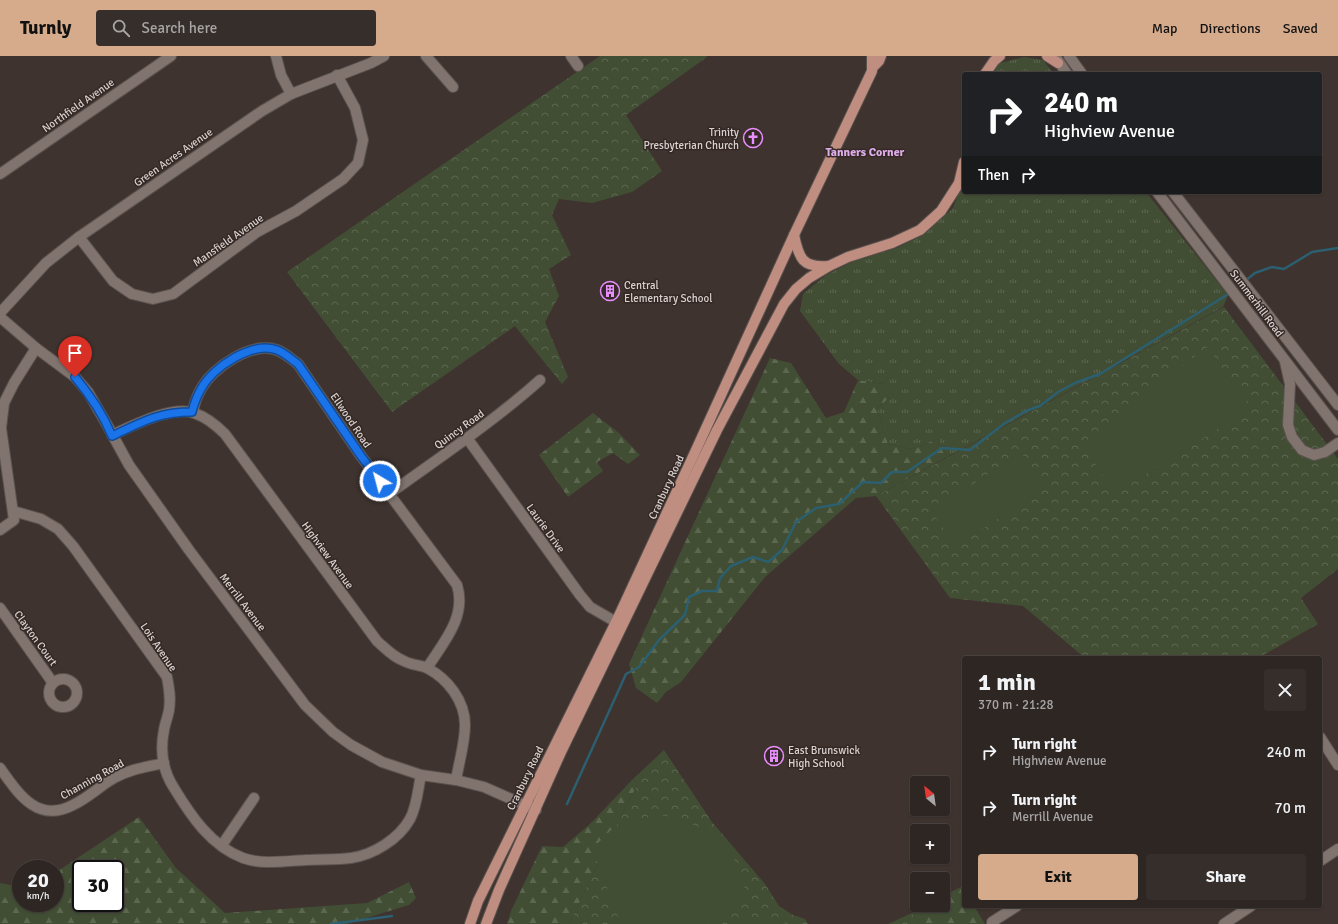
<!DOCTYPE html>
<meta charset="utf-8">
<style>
body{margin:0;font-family:Signika,sans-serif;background:#362e2b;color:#f1f3f6;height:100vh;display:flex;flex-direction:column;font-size:15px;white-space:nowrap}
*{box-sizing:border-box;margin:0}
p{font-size:13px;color:#a7a5a6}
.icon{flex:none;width:22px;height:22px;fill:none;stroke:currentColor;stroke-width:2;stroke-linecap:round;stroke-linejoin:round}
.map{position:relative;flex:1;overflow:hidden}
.drawer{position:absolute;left:962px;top:600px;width:360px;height:252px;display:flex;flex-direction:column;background:#2e2623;border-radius:4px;box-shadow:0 1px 3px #0004,0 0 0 1px #494341}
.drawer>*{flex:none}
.banner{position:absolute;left:962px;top:16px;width:360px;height:122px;border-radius:4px;box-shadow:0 1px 3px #0004,0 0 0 1px #494341;background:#202124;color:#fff;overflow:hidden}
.needle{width:26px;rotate:331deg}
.controls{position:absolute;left:910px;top:720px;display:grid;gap:8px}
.controls a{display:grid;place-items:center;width:40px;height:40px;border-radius:4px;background:#2e2623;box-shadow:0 1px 3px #0004,0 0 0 1px #494341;font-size:20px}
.speed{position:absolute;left:12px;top:804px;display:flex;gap:8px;font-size:20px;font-weight:700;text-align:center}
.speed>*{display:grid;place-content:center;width:52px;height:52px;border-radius:50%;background:#2e2623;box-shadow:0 1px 3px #0004,0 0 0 1px #494341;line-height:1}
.speed small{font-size:10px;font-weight:400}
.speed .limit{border:2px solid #111;border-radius:6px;background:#fff;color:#111}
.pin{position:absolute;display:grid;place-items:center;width:34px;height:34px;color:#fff;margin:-41px -17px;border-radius:50% 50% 50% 0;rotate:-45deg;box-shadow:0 0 4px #0007}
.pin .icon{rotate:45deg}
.me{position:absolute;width:44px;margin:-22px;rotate:323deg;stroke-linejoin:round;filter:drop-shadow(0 0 3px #0008)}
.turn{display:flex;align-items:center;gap:14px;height:84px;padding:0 16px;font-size:18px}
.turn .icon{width:52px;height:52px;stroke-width:2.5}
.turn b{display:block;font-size:28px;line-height:34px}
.then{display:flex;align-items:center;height:38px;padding:0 16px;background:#0003;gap:8px;font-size:15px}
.round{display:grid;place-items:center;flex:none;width:42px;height:42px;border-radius:4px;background:#362e2b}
.headline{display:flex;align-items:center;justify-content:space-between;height:68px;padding:0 16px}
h1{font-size:24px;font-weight:700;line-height:30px}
.action{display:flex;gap:8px;margin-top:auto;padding:8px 16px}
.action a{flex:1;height:46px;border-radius:4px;background:#d6ab8b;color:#111;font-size:16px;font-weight:700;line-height:46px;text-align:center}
.action a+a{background:#362e2b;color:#f1f3f6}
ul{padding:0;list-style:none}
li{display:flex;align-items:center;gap:12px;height:56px;padding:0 16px}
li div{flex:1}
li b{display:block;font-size:15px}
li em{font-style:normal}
header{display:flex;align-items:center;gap:24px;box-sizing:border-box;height:56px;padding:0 20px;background:#d6ab8b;color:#111}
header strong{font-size:19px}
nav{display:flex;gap:22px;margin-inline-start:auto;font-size:14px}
.search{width:280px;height:36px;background:#362e2b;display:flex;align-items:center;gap:10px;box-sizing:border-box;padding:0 14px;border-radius:4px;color:#a7a5a6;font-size:15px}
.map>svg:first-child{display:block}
.grass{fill:url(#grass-tufts)}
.forest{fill:url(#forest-firs);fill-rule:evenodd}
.park{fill:url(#park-crowns)}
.pitch{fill:#414e34}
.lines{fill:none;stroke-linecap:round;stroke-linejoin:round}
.stream{stroke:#2c5f6f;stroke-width:2.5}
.minor-casing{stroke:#5b524e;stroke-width:12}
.major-casing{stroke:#5b524e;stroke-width:12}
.minor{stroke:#81746f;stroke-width:10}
.major{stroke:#c08e81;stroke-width:10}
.route-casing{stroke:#114b97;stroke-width:10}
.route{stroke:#1a73e8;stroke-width:7}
.labels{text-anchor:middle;stroke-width:3;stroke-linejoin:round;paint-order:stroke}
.street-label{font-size:11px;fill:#dad2d0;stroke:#342925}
.poi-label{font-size:11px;fill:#dad2d0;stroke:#342925;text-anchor:start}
.neighbourhood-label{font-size:12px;font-weight:bold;fill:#deadeb;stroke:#342925}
</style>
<header>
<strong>Turnly</strong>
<div class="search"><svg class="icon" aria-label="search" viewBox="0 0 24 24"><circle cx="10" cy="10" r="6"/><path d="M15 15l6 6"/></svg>Search here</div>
<nav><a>Map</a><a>Directions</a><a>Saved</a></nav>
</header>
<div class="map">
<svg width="1338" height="868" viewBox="0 0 1338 868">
<defs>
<pattern id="grass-tufts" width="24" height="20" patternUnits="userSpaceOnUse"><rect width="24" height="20" fill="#414e34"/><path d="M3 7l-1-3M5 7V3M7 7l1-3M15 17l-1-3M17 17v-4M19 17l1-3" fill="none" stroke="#5c6750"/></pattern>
<pattern id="forest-firs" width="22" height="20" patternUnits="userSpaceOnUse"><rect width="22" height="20" fill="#414e34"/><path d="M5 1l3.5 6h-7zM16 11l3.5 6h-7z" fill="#5c6750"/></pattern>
<pattern id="park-crowns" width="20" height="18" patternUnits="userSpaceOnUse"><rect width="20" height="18" fill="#414e34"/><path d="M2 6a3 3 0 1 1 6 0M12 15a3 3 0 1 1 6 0" fill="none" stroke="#5c6750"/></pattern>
</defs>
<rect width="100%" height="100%" fill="#3e332f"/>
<g class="grass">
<path d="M 1024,1 L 1043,4 L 1054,18 L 991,18 L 997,8 Z"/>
<path d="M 964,123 L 964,136 L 1146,136 L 1228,239 L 1223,251 L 947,401 L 938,383 L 912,393 L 888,388 L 877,352 L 894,338 L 884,328 L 858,324 L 839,308 L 800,255 L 803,238 L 826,219 L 854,205 L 897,192 L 923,179 L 953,152 Z"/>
</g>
<g class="forest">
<path d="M 770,302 L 791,307 L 826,362 L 844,356 L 858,324 L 884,328 L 894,338 L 877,352 L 888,388 L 912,393 L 938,383 L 947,401 L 876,440 L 856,442 L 765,521 L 681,626 L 666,636 L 657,647 L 636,632 L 629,608 Z"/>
<path d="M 593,357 L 619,377 L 640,399 L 628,408 L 613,397 L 597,406 L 603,415 L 568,441 L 539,399 Z"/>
<path d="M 633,723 L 638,728 L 623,756 L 569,868 L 507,868 L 511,855 L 542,790 L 563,791 L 591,767 Z"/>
<path d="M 139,761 L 176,812 L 225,857 L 367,847 L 409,826 L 416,842 L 409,849 L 347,868 L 0,868 L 0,827 L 21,831 L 21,847 L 55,847 L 55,817 ZM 81,813 L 115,813 L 115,847 L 81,847 Z"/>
<path d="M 961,831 L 964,835 L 964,850 L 974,850 L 985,868 L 919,868 L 912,857 L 927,849 L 943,849 L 943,840 Z"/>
</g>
<g class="park">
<path d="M 600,0 L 707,0 L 707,1 L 626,59 L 662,115 L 632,136 L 592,147 L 559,143 L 552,159 L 571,199 L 549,213 L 559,240 L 545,266 L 568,321 L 562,328 L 515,270 L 392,356 L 287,216 Z"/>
<path d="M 1224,251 L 1338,403 L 1338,513 L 1301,542 L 1318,568 L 1258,602 L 1085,602 L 1023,550 L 950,542 L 876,440 Z"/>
<path d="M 664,694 L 712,766 L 765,828 L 779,850 L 793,859 L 805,863 L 808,868 L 569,868 L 623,756 L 638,728 L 633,723 Z"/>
<path d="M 912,857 L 919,868 L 888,868 Z"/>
</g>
<g class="pitch">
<path d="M 1207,291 L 1251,352 L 1114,438 L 1083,387 Z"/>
<path d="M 1021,396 L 1045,431 L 956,491 L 932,456 Z"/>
<path d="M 660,759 C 700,766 733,785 744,828 C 745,834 745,840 745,846 L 707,868 L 621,868 L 592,793 L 610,775 L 625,766 Z"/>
<path d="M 745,863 L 763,863 L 787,868 L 726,868 Z"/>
</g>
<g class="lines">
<g class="stream">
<path d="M 1245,225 L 1255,217 L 1272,211 L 1284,213 L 1312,196 L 1338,192"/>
<path d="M 567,748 L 626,618 L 639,611 L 659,584 L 685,559 L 689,541 L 702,535 L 717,535 L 720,522 L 731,510 L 753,501 L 768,506 L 782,494 L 796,466 L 816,452 L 839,448 L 863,426 L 881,427 L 892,416 L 907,416 L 942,392 L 970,394 L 1005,367 L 1026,355 L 1040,350 L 1058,336 L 1075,327 L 1100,318 L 1230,237"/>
<path d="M 331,868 L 392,860"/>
</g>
<g class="minor-casing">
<g id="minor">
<path d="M 276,0 L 281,19 L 291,38"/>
<path d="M 426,0 L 453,31"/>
<path d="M 571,0 L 578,10"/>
<path d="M 1055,0 L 1067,18"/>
<path d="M 1069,0 L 1082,18"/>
<path d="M 0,118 L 171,0"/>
<path d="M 1157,136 L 1338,374"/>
<path d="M 1173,136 L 1338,349"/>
<path d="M 79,181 L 113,225 L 132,238 L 153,243 L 173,238 L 257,176 L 296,155 L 343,123 L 358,107 L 363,84 L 355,52 L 337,19"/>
<path d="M 0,257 L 46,207 L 79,181 L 262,55 L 291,38 L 371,7 L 384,0"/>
<path d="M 0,261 L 36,292 L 75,321 L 88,336 L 106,367 L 129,409 L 189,494 L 305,649 L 333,676 L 351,689 L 382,706 L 421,719 L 456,724 L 484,731 L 536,754"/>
<path d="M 1285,306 L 1290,328 L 1288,369 L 1292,381 L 1302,394 L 1314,399 L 1325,396 L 1338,387"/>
<path d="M 193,356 C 194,348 197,340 201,333 C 213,311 252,285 277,294 C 285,297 291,303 298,308 L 361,400 L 457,529 C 467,561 443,587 427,612"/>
<path d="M 112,379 C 132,370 172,349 194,357 C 206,361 216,369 225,378 L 377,585 C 385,592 393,601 404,605 C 411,609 420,609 427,612 C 448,623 465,645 465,669 C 465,687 459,706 456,724"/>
<path d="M 467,382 L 580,539 L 590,551 L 616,566"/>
<path d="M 389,438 C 440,401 493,366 540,324"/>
<path d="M 13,455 L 41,463 L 58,473 L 73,490 L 167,621 C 169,632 171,642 169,654 C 168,661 165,667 164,674 C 160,694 163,715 174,732 C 191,760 211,790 243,802 C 262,809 286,805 306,804 C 321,803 336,804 351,802 C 373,799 399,783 410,763 C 417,750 418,733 421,719"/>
<path d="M 0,474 L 14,464 L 1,372 L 4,347 L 14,327 L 36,292"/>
<path d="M 0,552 L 53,627"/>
<circle cx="63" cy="637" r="14"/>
<path d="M 1320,681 L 1338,709"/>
<path d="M 0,712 C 18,737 37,768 73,749 C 88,742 100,730 114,722 C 130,713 147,711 164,707"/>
<path d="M 222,789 L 254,742"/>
<path d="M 1320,805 L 1338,793"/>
<path d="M 992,868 L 992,866 L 1017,850"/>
<path d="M 1224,868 L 1251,850"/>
</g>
</g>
<g class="major-casing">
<g id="major">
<path d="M 1047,0 L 1058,7"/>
<path d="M 873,11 L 879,5 L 881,0"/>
<path d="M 985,18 L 994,5 L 1000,0"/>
<path d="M 794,179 C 799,203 803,212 828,210"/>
<path d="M 470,868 L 478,845 L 616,566 L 696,394 L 794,179 L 872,15 L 872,0"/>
<path d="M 486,868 L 499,834 L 561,696 L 717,374 L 784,248 L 796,233 L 809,222 L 829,210 L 848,201 L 892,187 L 920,174 L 941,155 L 959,127 L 964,106"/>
</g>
</g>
<use href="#minor" class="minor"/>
<use href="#major" class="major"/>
</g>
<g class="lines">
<g class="route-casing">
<path id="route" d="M 75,321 C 90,339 103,358 112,380 C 142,366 158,356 192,356 C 194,348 197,340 201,333 C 213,311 252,285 277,294 C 285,297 291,303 298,308 L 361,400 L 380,425"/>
</g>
<use href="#route" class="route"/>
</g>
<defs>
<g id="church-ring" transform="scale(1)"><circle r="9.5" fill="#342925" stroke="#e98eff" stroke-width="1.5"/><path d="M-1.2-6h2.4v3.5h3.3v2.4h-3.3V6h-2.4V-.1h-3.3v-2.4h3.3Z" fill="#e98eff"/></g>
<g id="building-ring" transform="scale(1)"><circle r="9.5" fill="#342925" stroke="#e98eff" stroke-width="1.5"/><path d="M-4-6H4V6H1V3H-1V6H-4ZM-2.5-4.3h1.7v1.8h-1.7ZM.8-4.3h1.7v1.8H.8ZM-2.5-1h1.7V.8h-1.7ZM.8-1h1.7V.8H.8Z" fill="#e98eff"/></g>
</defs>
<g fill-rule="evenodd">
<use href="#church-ring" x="753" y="82"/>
<use href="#building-ring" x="610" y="235"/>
<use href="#building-ring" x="774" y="700"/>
</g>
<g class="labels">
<g class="street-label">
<text transform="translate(78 49) rotate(-35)" y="4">Northfield Avenue</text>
<text transform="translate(173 101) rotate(-35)" y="4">Green Acres Avenue</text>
<text transform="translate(228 184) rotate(-35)" y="4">Mansfield Avenue</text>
<text transform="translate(1257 247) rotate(53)" y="4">Summerhill Road</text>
<text transform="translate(351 364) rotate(56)" y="4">Ellwood Road</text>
<text transform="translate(459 373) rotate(-36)" y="4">Quincy Road</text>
<text transform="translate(666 431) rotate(-65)" y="4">Cranbury Road</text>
<text transform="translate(546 472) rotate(54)" y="4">Laurie Drive</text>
<text transform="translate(328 499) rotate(54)" y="4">Highview Avenue</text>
<text transform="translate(243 546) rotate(53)" y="4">Merrill Avenue</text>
<text transform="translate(36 582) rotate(54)" y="4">Clayton Court</text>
<text transform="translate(159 591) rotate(56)" y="4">Lois Avenue</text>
<text transform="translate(525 722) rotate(-64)" y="4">Cranbury Road</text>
<text transform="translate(92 723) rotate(-29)" y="4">Channing Road</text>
</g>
<g class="poi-label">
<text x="739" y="80" text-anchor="end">Trinity<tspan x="739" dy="13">Presbyterian Church</tspan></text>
<text x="624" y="233">Central<tspan x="624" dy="13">Elementary School</tspan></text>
<text x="788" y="698">East Brunswick<tspan x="788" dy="13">High School</tspan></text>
</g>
<g class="neighbourhood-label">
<text x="865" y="100">Tanners Corner</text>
</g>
</g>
</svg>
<div class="controls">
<a><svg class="needle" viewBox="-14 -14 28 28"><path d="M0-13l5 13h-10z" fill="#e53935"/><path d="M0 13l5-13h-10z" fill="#a7a5a6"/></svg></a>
<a>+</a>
<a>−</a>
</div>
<div class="speed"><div>20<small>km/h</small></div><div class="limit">30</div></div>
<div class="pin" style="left:75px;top:321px;background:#d93025"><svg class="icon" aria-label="arrive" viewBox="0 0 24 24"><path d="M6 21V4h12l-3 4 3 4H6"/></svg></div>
<svg class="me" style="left:380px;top:425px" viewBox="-20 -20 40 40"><circle r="17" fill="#1a73e8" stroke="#fff" stroke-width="3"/><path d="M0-11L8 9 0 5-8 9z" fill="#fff"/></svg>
<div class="banner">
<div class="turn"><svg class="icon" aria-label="right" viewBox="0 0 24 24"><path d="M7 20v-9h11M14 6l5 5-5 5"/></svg><div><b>240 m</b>Highview Avenue</div></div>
<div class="then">Then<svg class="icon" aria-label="right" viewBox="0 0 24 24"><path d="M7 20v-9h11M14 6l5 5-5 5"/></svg></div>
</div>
<section class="drawer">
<div class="headline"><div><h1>1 min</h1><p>370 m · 21:28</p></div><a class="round"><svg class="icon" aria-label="close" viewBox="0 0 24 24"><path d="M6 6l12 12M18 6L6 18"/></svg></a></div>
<ul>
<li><svg class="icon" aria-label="right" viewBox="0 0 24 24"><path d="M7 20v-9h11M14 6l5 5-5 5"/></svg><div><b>Turn right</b><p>Highview Avenue</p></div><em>240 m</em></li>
<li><svg class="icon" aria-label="right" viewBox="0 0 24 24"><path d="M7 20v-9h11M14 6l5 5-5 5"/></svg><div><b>Turn right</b><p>Merrill Avenue</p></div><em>70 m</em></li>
</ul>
<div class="action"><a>Exit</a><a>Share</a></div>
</section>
</div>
